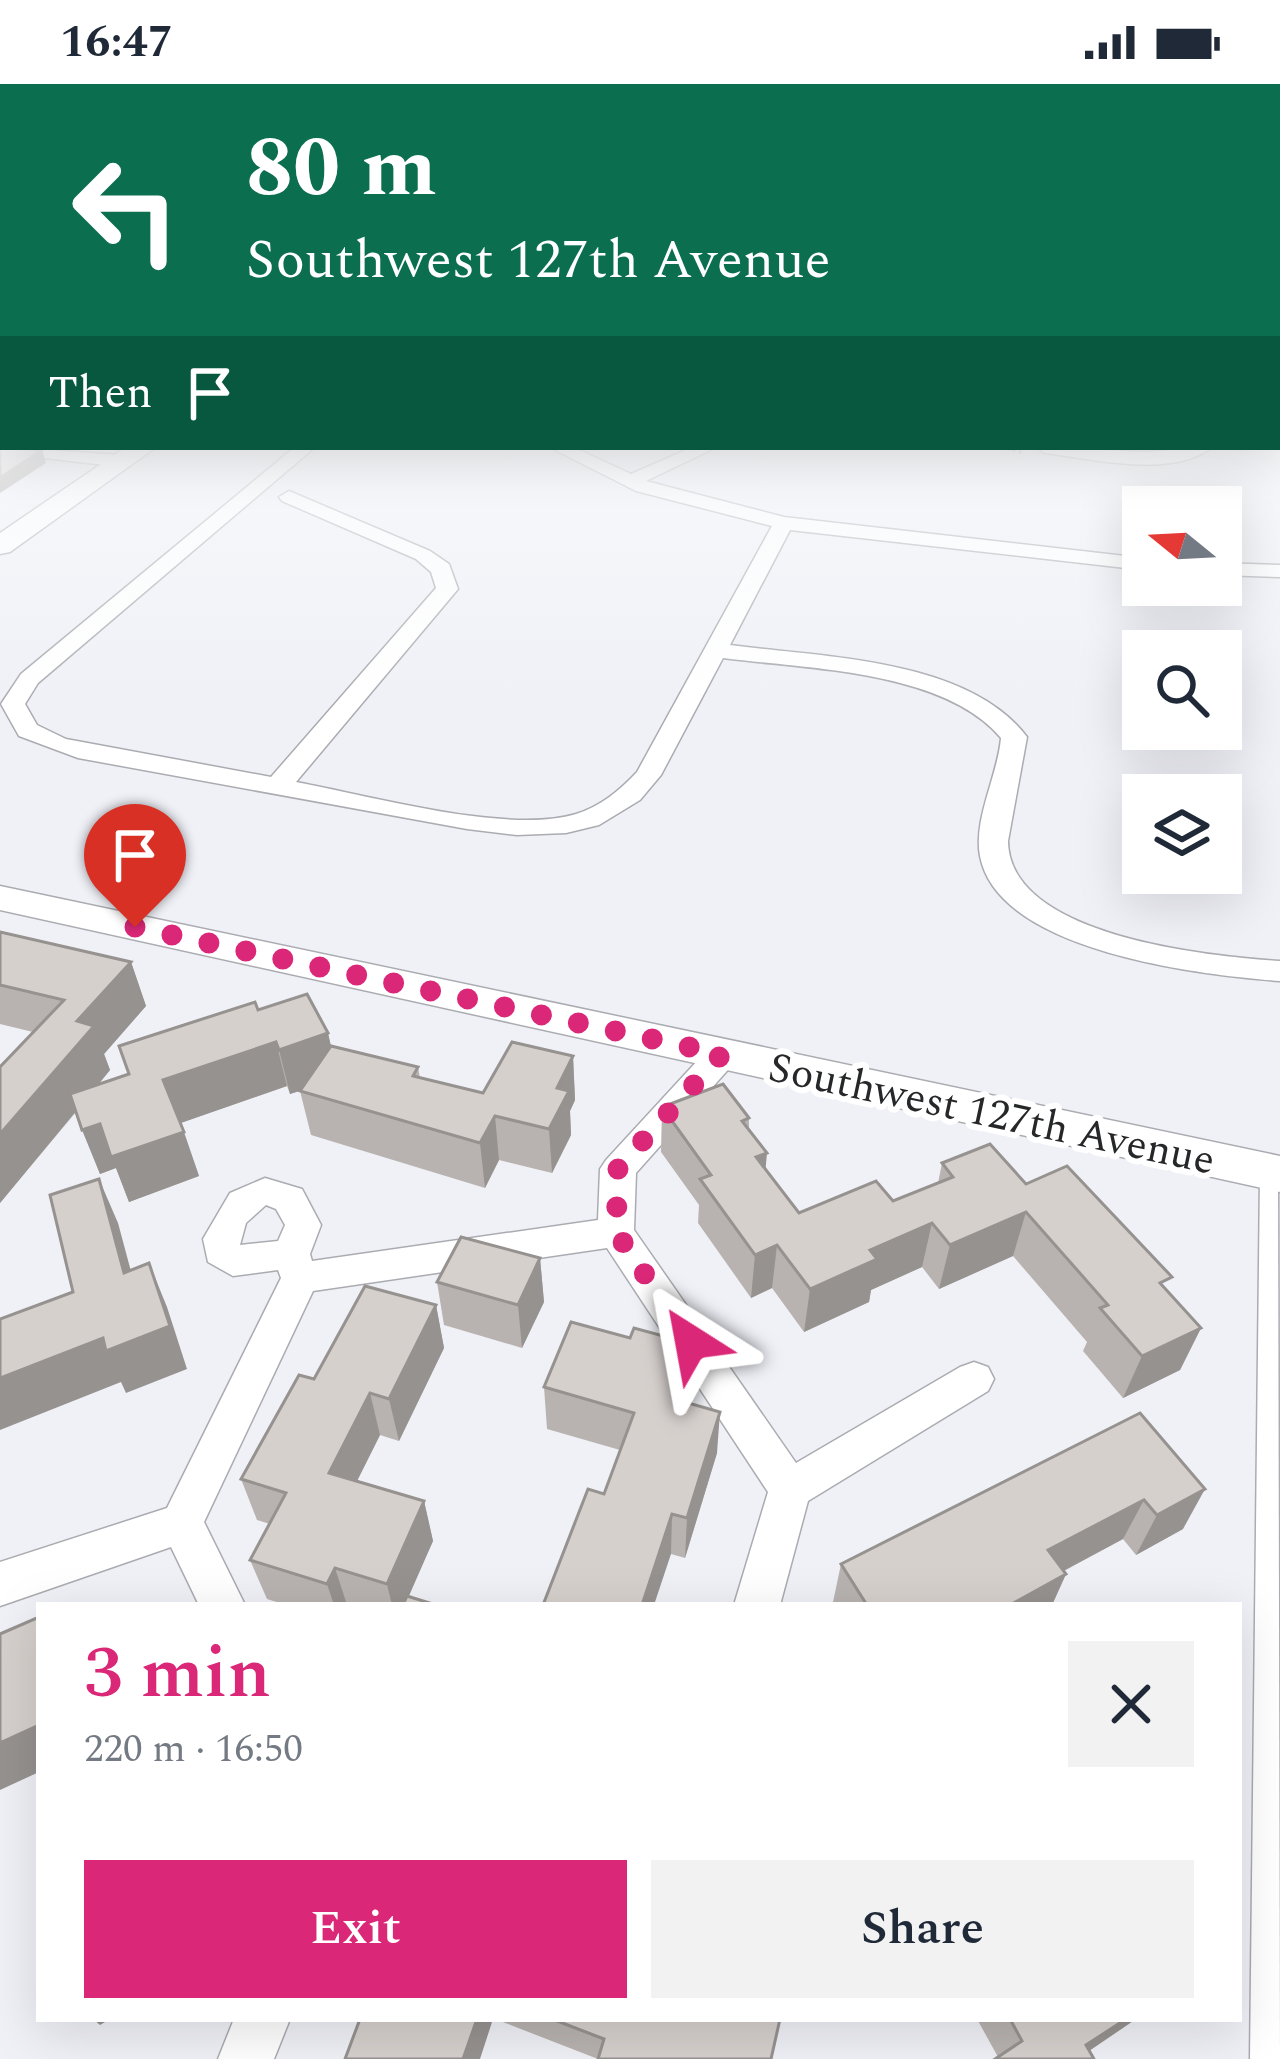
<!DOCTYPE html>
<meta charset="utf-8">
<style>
body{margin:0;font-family:Spectral,serif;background:#f2f2f3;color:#1f2937;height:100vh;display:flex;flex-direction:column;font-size:45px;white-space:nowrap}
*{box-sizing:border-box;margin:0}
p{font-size:39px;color:#747a83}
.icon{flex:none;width:66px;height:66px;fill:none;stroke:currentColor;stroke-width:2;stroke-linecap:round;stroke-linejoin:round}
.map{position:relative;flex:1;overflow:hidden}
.panel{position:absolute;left:36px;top:1518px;width:1206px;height:420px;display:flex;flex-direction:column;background:#fff;border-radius:0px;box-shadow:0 12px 48px #0002}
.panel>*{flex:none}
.banner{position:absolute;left:0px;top:0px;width:1281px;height:366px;box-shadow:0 12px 48px #0002;background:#0b6e4f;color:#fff;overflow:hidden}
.needle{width:78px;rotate:288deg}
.buttons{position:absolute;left:1122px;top:402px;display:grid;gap:24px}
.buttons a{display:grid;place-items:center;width:120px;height:120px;border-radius:0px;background:#fff;box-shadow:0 12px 48px #0002;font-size:60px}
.pin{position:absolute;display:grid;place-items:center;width:102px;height:102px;color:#fff;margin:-123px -51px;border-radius:50% 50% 50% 0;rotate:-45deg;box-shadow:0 0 12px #0007}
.pin .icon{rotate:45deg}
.me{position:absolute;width:132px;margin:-66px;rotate:326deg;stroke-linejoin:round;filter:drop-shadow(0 0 9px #0008)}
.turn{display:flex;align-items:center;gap:42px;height:252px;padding:0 48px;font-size:54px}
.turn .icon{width:156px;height:156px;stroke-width:2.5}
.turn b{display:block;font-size:84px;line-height:102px}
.then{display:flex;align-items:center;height:114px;padding:0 48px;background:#0003;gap:24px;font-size:45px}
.round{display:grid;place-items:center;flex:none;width:126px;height:126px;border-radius:0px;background:#f2f2f3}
.head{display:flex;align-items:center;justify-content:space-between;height:204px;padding:0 48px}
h1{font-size:72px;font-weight:600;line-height:90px;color:#db2777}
.button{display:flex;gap:24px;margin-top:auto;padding:24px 48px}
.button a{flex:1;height:138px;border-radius:0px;background:#db2777;color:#fff;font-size:48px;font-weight:600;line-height:138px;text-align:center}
.button a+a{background:#f2f2f3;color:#1f2937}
.status{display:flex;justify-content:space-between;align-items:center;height:84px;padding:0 60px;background:#fff;direction:ltr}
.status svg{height:33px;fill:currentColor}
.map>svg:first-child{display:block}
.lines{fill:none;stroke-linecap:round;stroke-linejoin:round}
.minor-casing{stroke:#abacb1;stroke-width:3}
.secondary-casing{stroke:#abacb1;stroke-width:3}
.path{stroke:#98999e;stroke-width:3;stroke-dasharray:3 3;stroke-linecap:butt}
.minor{fill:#fff;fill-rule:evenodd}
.secondary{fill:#fff;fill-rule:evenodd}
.wall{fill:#b8b3b0}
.shaded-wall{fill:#969290}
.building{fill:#d6d0cd;stroke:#969290;stroke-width:3}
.route{stroke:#db2777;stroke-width:21;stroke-dasharray:0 37.8}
.labels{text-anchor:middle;stroke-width:12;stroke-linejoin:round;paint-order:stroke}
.street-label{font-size:42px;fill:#262729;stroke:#fff}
</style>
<div class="status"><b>16:47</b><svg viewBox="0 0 49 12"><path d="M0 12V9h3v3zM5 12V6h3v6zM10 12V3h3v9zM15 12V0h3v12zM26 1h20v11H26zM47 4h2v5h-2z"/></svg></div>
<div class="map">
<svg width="1280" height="1975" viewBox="0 0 1280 1975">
<rect width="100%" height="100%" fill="#f0f1f7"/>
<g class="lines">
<g class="minor-casing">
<g id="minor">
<path d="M 1,357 L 3,363 L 122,371 L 131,377 L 122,383 L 1,369 Z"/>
<path d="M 295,363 L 315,363 L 38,599 L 25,620 L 37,641 L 66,655 L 271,693 L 436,504 L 431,488 L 416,475 L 282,417 L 279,413 L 289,407 L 430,467 L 449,480 L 458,505 L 296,698 C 368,711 507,751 576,730 C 601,722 619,707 637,688 L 772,442 L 636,407 L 549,363 L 573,363 L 631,390 L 693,363 L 717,363 L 646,397 L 784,433 L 1143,474 L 1143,486 L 790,446 L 730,561 C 820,573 968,574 1027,653 L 1008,757 C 1009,853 1209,872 1280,877 L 1280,897 C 1202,891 998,868 980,772 C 973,735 998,691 1001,654 C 944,586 806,585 723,574 L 661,691 L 640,716 L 599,741 L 566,749 L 517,751 L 467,745 L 78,674 L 19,652 L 1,620 L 21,590 Z"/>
<path d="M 1036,363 L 1146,368 L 1213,363 C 1170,395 1094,375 1045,369 Z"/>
<path d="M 1221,479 L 1280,481 L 1280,493 L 1221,491 Z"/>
<path d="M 722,960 L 734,963 L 738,971 L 734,979 L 636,1089 L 634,1146 L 796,1379 L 960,1283 L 974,1278 L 988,1283 L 994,1295 L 988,1307 L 808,1417 L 780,1521 L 734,1521 L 768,1408 L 607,1164 L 313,1207 L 204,1438 L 245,1521 L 199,1521 L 171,1463 L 0,1522 L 0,1478 L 167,1424 L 281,1194 L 278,1186 L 233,1192 L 208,1178 L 203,1155 L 230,1109 L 265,1094 L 302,1105 L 321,1141 L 310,1170 L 312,1177 L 598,1136 L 600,1085 L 606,1076 L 710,963 ZM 266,1121 L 276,1125 L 285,1141 L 278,1157 L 240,1161 L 246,1139 Z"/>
<path d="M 1278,1077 L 1280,1975 L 1250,1975 L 1260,1090 L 1265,1081 Z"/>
<path d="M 234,1935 L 290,1935 L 274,1975 L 218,1975 Z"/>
</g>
</g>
<g class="secondary-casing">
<g id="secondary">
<path d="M 126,363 L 156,363 L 10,468 L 0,470 L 0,449 Z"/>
<path d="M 0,802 L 1280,1072 L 1280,1108 L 0,826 Z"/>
</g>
</g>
<path class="path" d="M 1001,363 L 1021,368"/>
<use href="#minor" class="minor"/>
<use href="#secondary" class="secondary"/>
</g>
<g class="wall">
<path d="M 0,848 L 131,878 L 146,922 L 104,970 L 110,986 L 99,1000 L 129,990 L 258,926 L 328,949 L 331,963 L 418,983 L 420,994 L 483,1009 L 573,972 L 575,1016 L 570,1027 L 571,1051 L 552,1089 L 499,1076 L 485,1104 L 311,1051 L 300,1007 L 290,1010 L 287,1002 L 180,1039 L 199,1092 L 129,1118 L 116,1084 L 100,1090 L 76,1028 L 0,1119 L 33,948 L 0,940 Z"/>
<path d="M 662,1023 L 749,1034 L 749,1046 L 765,1085 L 799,1129 L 893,1117 L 938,1099 L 942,1079 L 1026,1100 L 1166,1206 L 1201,1244 L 1180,1286 L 1123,1314 L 1083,1267 L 1087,1258 L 1013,1172 L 939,1205 L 922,1183 L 871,1206 L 869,1218 L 804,1248 L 772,1204 L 751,1214 L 698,1139 L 699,1121 L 661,1068 Z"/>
<path d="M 540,1174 L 544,1218 L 522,1264 L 444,1241 L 437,1198 Z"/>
<path d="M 436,1221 L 444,1264 L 399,1357 L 380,1351 L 357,1397 L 424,1417 L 433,1457 L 408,1512 L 436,1521 L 286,1521 L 267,1515 L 250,1476 L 270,1440 L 257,1436 L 241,1395 Z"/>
<path d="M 691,1302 L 685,1318 L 717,1369 L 685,1474 L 671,1470 L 604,1410 L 620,1366 L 547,1345 L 544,1303 Z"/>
<path d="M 1140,1329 L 1183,1445 L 1136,1471 L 1123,1455 L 1064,1487 L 1066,1490 L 1052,1521 L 835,1521 L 833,1518 L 841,1480 Z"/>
<path d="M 495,1935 L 780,1935 L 598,1975 Z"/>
<path d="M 977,1935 L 1136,1935 L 1089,1967 L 998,1973 Z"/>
</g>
<g class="shaded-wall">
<path d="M 42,366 L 46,379 L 0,409 L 0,394 Z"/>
<path d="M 131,878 L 146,922 L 104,970 L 110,986 L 0,1119 L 0,1050 L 77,937 Z"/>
<path d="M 328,949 L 338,994 L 290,1010 L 279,966 Z"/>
<path d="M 276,958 L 287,1002 L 178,1040 L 163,996 Z"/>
<path d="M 573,972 L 575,1016 L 570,1027 L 571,1051 L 552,1089 L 549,1045 L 557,1004 Z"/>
<path d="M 495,1032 L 499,1076 L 485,1104 L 480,1059 Z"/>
<path d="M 100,1040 L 184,1048 L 199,1092 L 129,1118 L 116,1084 L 100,1090 L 82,1046 Z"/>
<path d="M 767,1069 L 763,1113 L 756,1073 Z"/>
<path d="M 99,1095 L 118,1139 L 143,1232 L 124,1189 Z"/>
<path d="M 1026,1128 L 1013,1172 L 939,1205 L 950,1161 Z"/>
<path d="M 932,1139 L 922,1183 L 871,1206 L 869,1218 L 804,1248 L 810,1205 L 870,1166 Z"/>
<path d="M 777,1161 L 772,1204 L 751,1214 L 755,1171 Z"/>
<path d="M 540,1174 L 544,1218 L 522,1264 L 518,1221 Z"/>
<path d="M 149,1179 L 167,1223 L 187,1285 L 126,1309 L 121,1298 L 0,1346 L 0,1294 Z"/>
<path d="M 436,1221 L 444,1264 L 399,1357 L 389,1315 Z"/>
<path d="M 1201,1244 L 1180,1286 L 1123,1314 L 1142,1272 Z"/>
<path d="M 693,1260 L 691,1302 L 672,1356 L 674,1315 Z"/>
<path d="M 370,1309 L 380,1351 L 341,1429 L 329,1389 Z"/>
<path d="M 720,1328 L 717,1369 L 685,1474 L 687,1434 Z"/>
<path d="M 1205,1405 L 1183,1445 L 1136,1471 L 1157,1431 Z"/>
<path d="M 1144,1416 L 1123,1455 L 1031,1504 L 1048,1466 Z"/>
<path d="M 424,1417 L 433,1457 L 405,1521 L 392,1521 L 387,1500 Z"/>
<path d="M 672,1430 L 671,1470 L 654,1521 L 642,1521 Z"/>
<path d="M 335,1484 L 347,1521 L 334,1521 L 327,1500 Z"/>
<path d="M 1066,1490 L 1052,1521 L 1010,1521 Z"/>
<path d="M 39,1641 L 39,1688 L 0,1706 L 0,1659 Z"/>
<path d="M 93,1935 L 110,1935 L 100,1941 Z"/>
<path d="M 477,1935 L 493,1935 L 480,1975 L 463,1975 Z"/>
<path d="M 1126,1935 L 1136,1935 L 1077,1975 L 1086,1961 Z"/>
</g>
<g class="building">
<path d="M 0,361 L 3,363 L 42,366 L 0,394 Z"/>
<path d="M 0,848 L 131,878 L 77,937 L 94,942 L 0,1050 L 0,983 L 64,916 L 0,901 Z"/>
<path d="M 307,910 L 328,949 L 279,966 L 276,958 L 163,996 L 184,1048 L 111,1073 L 100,1040 L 82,1046 L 70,1010 L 129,990 L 119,962 L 255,918 L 258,926 Z"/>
<path d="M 512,958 L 573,972 L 557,1004 L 569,1007 L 549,1045 L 495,1032 L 480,1059 L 300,1007 L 331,962 L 418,983 L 413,992 L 483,1009 Z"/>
<path d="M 723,1000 L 749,1034 L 742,1037 L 767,1069 L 756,1073 L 799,1129 L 876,1097 L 893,1117 L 953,1093 L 942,1079 L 990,1060 L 1026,1100 L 1067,1082 L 1172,1193 L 1160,1199 L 1201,1244 L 1142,1272 L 1100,1224 L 1108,1221 L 1026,1128 L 950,1161 L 932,1139 L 870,1166 L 877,1175 L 810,1205 L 777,1161 L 755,1171 L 700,1095 L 711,1091 L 662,1023 Z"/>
<path d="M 99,1095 L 124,1189 L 149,1179 L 170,1242 L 106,1267 L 103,1254 L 0,1294 L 0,1235 L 73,1208 L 50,1111 Z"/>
<path d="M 461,1153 L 540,1174 L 518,1221 L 437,1198 Z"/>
<path d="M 365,1202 L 436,1221 L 389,1315 L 370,1309 L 329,1389 L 424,1417 L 387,1500 L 335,1484 L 327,1500 L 250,1476 L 286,1409 L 241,1395 L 299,1291 L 314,1295 Z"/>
<path d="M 571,1238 L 630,1254 L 634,1244 L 693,1260 L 674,1315 L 720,1328 L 687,1434 L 672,1430 L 642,1521 L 543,1521 L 588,1405 L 604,1410 L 634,1329 L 544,1303 Z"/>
<path d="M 1140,1329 L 1205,1405 L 1157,1431 L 1144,1416 L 1048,1466 L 1066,1490 L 1010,1521 L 867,1521 L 841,1480 Z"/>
<path d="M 407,1512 L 436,1521 L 403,1521 Z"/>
<path d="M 39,1533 L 39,1641 L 0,1659 L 0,1550 Z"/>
<path d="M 360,1935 L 477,1935 L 463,1975 L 345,1975 Z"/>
<path d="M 552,1935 L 780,1935 L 771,1975 L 598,1975 L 604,1955 Z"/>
<path d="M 1010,1935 L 1126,1935 L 1086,1961 L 1094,1975 L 995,1975 L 1022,1957 Z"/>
</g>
<linearGradient id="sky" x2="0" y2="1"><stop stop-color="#8db4df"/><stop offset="0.55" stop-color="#f8f9fb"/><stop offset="1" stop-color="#f8f9fb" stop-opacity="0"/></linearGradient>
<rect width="1280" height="616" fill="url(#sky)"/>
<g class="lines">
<path class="route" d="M 135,843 L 722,970 L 618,1084 L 616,1148 L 691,1258"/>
</g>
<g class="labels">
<g class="street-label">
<text transform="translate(992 1028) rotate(12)" y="15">Southwest 127th Avenue</text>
</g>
</g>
</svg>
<div class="buttons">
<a><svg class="needle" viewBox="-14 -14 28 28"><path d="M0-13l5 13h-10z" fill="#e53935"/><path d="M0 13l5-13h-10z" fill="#747a83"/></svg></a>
<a><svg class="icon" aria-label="search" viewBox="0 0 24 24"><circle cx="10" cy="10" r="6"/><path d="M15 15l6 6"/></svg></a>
<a><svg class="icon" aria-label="layers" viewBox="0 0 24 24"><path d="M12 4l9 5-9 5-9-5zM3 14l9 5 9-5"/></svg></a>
</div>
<div class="pin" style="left:135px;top:843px;background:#d93025"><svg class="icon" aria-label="arrive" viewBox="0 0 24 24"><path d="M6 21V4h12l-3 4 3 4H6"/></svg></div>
<svg class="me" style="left:691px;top:1258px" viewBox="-20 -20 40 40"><path d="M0-17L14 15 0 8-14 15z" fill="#db2777" stroke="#fff" stroke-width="4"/></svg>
<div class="banner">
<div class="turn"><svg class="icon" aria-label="left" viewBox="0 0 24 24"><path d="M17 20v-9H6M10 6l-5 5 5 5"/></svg><div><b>80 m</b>Southwest 127th Avenue</div></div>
<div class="then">Then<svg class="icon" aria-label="arrive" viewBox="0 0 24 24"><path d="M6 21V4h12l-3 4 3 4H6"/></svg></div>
</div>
<section class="panel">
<div class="head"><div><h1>3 min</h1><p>220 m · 16:50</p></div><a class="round"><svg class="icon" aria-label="close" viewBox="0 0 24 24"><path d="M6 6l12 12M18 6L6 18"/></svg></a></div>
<div class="button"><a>Exit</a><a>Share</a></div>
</section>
</div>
